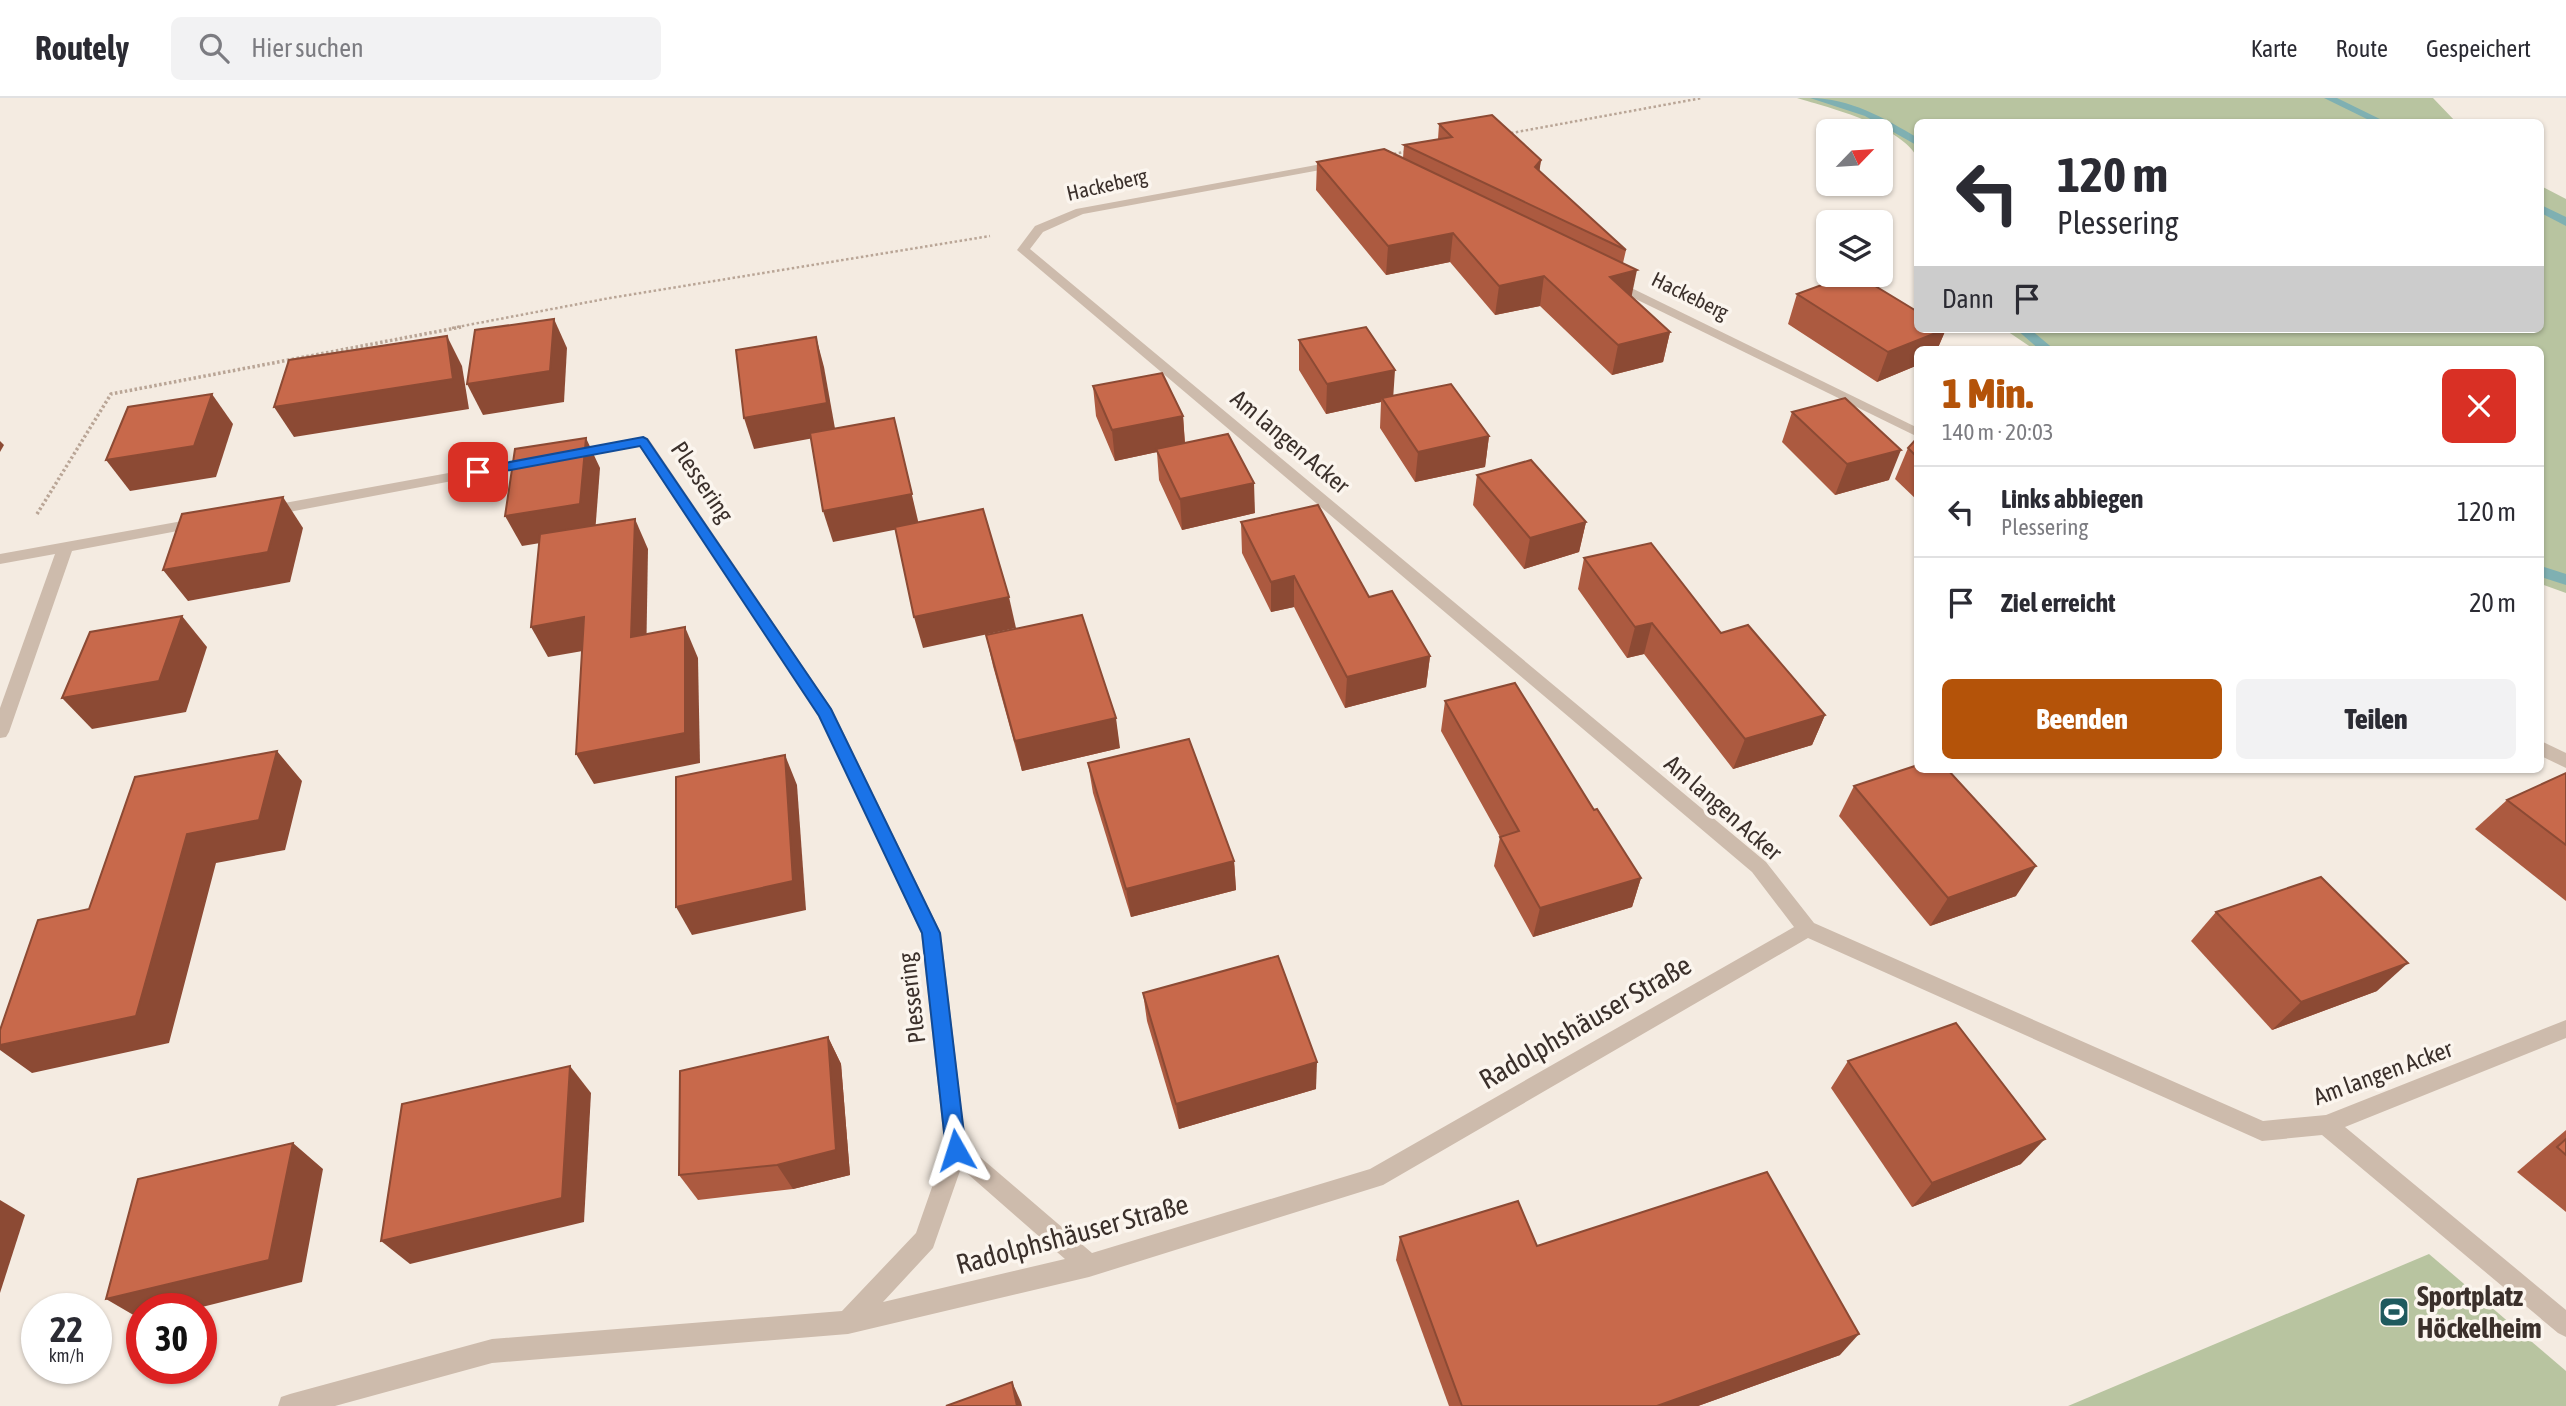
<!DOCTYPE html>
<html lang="de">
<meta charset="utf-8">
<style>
body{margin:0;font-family:"Asap Condensed",sans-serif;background:#f2f2f3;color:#2b2b33;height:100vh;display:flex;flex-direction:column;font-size:26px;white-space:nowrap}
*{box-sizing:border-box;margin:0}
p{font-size:23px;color:#7c7c81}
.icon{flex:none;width:38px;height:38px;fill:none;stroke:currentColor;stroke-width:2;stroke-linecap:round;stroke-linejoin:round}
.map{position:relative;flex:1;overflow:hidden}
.drawer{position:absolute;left:1914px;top:248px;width:630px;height:427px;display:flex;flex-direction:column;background:#fff;border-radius:10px;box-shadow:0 2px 5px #0004}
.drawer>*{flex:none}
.guide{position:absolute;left:1914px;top:21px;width:630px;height:214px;border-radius:10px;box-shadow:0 2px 5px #0004;background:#fff;color:#2b2b33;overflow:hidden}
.needle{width:46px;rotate:65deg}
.controls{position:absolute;left:1816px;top:21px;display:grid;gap:14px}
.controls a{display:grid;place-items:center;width:77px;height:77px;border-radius:10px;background:#fff;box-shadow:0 2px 5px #0004;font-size:35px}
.speed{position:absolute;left:21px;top:1195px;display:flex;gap:14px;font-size:35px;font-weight:700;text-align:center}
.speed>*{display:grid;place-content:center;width:91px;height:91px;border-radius:50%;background:#fff;box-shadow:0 2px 5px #0004;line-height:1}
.speed small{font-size:18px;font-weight:400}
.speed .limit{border:10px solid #d22;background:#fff;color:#111}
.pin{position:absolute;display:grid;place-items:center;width:60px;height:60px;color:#fff;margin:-30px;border-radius:14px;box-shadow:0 4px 10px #0006}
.me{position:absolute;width:77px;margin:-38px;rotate:354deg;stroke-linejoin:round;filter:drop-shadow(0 0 5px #0008)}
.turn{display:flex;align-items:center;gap:24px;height:147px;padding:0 28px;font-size:32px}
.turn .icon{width:91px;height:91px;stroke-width:2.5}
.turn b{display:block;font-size:49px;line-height:60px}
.then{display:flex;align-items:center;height:66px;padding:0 28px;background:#0003;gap:14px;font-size:26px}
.round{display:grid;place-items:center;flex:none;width:74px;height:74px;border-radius:10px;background:#f2f2f3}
.headline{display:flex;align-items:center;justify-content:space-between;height:119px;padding:0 28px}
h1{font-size:42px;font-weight:800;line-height:52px;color:#b45309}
.button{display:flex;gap:14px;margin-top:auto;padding:14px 28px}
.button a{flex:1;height:80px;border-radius:10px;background:#b45309;color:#fff;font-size:28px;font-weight:800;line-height:80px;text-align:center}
.button a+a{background:#f2f2f3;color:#2b2b33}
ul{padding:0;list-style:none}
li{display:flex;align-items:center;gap:21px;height:91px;padding:0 28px;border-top:2px solid #e1e1e2}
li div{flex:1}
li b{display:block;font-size:26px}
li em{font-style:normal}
header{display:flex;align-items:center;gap:42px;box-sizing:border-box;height:98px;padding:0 35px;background:#fff;border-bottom:2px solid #e1e1e2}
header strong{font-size:33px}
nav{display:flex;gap:38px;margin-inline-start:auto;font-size:24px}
.search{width:490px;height:63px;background:#f2f2f3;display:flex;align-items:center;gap:18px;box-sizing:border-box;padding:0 24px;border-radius:10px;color:#7c7c81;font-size:26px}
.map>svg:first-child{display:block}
.green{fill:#b8c4a0}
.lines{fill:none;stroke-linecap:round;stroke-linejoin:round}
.stream{fill:#7fb0b2;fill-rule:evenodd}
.path-far1{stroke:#b9a596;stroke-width:2.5;stroke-dasharray:2.5 2.5;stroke-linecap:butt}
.path{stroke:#b9a596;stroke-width:3.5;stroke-dasharray:2.5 2.5;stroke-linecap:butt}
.minor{fill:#cdbbac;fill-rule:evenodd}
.wall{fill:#ac5a40}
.shaded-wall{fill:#8c4a34}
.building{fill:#c8694b;stroke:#8c4a34;stroke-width:2}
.route{fill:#1a73e8;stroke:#114b97;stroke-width:2}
.labels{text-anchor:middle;stroke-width:7;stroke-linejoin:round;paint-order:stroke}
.far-street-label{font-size:21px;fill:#3b302b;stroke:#fbf5ee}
.street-label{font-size:24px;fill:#3b302b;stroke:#fbf5ee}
.near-street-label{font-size:28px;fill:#3b302b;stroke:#fbf5ee}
.near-poi-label{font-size:28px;font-weight:bold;fill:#3b302b;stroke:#fbf5ee;text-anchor:start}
</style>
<header>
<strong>Routely</strong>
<div class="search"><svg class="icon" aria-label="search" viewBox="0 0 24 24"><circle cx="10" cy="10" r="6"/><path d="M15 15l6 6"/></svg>Hier suchen</div>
<nav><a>Karte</a><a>Route</a><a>Gespeichert</a></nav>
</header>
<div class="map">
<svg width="2566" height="1308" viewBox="0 0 2566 1308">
<rect width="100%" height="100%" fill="#f4ebe1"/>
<g class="green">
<path d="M 1797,0 L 2433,0 L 2456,24 L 1918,24 L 1918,61 C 1903,28 1830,10 1797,0 Z"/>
<path d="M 2541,88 L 2566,101 L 2566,495 L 2541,486 L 2541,252 L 2035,252 L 2004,231 L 2541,231 Z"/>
<path d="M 2429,1156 L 2566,1273 L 2566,1308 L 2068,1308 Z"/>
</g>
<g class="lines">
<g class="stream">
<path d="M 1810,0 C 1850,0 1884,20 1918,40 L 1918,48 L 1865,18 Z"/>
<path d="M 2324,0 L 2337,0 L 2386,24 L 2373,24 Z"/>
<path d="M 2541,107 L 2566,119 L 2566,128 L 2541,115 Z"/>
<path d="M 2016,231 L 2030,231 L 2055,252 L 2040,252 Z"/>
<path d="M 2541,468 L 2566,476 L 2566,487 L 2541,479 Z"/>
</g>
<g class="path-far1">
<path d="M 1506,36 L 1702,0"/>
<path d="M 1389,57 L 1408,53"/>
<path d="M 452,230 L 610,200 L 990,138"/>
</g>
<path class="path" d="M 37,416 L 111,296 L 461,229"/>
<g class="minor">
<path d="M 1338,63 L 1342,64 L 1342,68 L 1083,116 L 1043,134 L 1030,151 L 1766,764 L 1814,825 L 2263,1023 L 2326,1017 L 2566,922 L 2566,940 L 2345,1029 L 2566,1212 L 2566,1239 L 2558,1235 L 2322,1037 L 2262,1043 L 1808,840 L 1383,1087 L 1089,1179 L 848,1236 L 492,1265 L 335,1308 L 278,1308 L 281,1299 L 290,1296 L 492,1241 L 842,1213 L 916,1135 L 945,1052 L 921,835 L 819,617 L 639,348 L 571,361 L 566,360 L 566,354 L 648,340 L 832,611 L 941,835 L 966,1047 L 1092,1155 L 1370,1071 L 1794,829 L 1752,774 L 1017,152 L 1035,128 L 1076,111 ZM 961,1070 L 1065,1161 L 883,1204 L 933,1150 Z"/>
<path d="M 1613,181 L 1918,330 L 1918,339 L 1609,188 L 1607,185 Z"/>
<path d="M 536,359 L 541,360 L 541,366 L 268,418 L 261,413 L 268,408 Z"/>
<path d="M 199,420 L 206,425 L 204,428 L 72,453 L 9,634 L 6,639 L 0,640 L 0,610 L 55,456 L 0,466 L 0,456 Z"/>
<path d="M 2541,643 L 2566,655 L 2566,670 L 2541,658 Z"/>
</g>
</g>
<g class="wall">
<path d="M 1439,26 L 1541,62 L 1539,73 L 1626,152 L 1623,165 L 1632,199 L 1670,234 L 1663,264 L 1612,277 L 1540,208 L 1495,217 L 1450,164 L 1386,177 L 1316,92 L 1317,64 L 1403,60 L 1404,47 L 1438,41 Z"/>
<path d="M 1797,196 L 1946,231 L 1937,252 L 1918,252 L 1918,267 L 1877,284 L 1788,226 Z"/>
<path d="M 1299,242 L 1393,298 L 1489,338 L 1485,369 L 1415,384 L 1380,330 L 1381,304 L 1326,316 L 1299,272 Z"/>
<path d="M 1093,288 L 1183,318 L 1185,345 L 1255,415 L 1182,432 L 1159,382 L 1157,354 L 1115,363 L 1096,318 Z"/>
<path d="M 1792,314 L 1889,382 L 1835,397 L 1782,344 Z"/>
<path d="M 1918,339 L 1918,403 L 1895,381 L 1908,350 Z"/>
<path d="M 1477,377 L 1586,424 L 1579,454 L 1524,471 L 1473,407 Z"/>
<path d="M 1241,424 L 1369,499 L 1430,558 L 1426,589 L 1345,610 L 1294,509 L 1271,514 L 1242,455 Z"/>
<path d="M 1584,460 L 1825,617 L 1812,647 L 1733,671 L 1644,556 L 1627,560 L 1578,491 Z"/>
<path d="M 986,537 L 1120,650 L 1022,673 L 993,568 Z"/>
<path d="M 1445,603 L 1641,780 L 1632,809 L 1533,839 L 1494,768 L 1500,739 L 1441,633 Z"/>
<path d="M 1088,665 L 1234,763 L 1236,792 L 1131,819 L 1093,695 Z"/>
<path d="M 2566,675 L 2566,803 L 2475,731 L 2507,702 Z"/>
<path d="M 1854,688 L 2016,798 L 1930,828 L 1839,718 Z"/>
<path d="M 2216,814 L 2377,893 L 2272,932 L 2191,843 Z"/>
<path d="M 1143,895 L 1316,991 L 1179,1031 L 1147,923 Z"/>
<path d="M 828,939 L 841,966 L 850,1077 L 793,1091 L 698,1102 L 679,1077 Z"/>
<path d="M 1848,963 L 2021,1066 L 1912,1109 L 1831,990 Z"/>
<path d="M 2566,1032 L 2566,1114 L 2517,1074 Z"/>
<path d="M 1400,1139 L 1537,1148 L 1840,1257 L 1698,1308 L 1449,1308 L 1396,1162 Z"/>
</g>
<g class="shaded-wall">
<path d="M 1541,62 L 1537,91 L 1535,69 Z"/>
<path d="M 1453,135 L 1450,164 L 1386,177 L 1388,148 Z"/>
<path d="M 1637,172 L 1631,201 L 1610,179 Z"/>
<path d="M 1544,178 L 1540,208 L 1495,217 L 1499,188 Z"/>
<path d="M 554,221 L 567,250 L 564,304 L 483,317 L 467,286 Z"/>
<path d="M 1946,231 L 1937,252 L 1918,252 L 1918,267 L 1877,284 L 1888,254 Z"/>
<path d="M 1670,234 L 1663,264 L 1612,277 L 1618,247 Z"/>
<path d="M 447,238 L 462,268 L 469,311 L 294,339 L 274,309 Z"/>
<path d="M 816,239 L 824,269 L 836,336 L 754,351 L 744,320 Z"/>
<path d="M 1395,272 L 1393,302 L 1382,300 L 1381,304 L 1326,316 L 1327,286 Z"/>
<path d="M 212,296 L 233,326 L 216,379 L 130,393 L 106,362 Z"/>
<path d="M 1183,318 L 1185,348 L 1156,351 L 1157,354 L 1115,363 L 1112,332 Z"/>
<path d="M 894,320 L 919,427 L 833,444 L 823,413 Z"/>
<path d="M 1489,338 L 1485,369 L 1415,384 L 1418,354 Z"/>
<path d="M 586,340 L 600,370 L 595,436 L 522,448 L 505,418 Z"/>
<path d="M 0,343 L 4,347 L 0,354 Z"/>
<path d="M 1901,352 L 1889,382 L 1835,397 L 1847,366 Z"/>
<path d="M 1254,385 L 1255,415 L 1182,432 L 1180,401 Z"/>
<path d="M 283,399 L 303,430 L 290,484 L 188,503 L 163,472 Z"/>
<path d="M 635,421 L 648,451 L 646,569 L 631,539 Z"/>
<path d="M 1586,424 L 1579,454 L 1524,471 L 1530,440 Z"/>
<path d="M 1294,478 L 1294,509 L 1271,514 L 1271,484 Z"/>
<path d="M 1009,499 L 1016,530 L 923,550 L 914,519 Z"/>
<path d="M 182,518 L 207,549 L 186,614 L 92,631 L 62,600 Z"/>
<path d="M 584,519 L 600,550 L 548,559 L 531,529 Z"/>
<path d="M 1652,525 L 1644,556 L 1627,560 L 1635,529 Z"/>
<path d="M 685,529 L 698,560 L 700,665 L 594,686 L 576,656 Z"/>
<path d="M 1430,558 L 1426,589 L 1345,610 L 1347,579 Z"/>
<path d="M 1825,617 L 1812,647 L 1733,671 L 1745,641 Z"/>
<path d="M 1116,620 L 1120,650 L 1022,673 L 1015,643 Z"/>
<path d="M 277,653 L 302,683 L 285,752 L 216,765 L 169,945 L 32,975 L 0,952 L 0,947 L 187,736 Z"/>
<path d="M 785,657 L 797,687 L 806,812 L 692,837 L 676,809 Z"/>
<path d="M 1234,763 L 1236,792 L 1131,819 L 1126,791 Z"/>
<path d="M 2036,768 L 2016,798 L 1930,828 L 1948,800 Z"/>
<path d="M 1641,780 L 1632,809 L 1533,839 L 1540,810 Z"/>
<path d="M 2408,865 L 2377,893 L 2272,932 L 2301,904 Z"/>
<path d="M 828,939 L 841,966 L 850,1077 L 793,1091 L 777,1067 Z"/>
<path d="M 1317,964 L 1316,991 L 1179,1031 L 1176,1006 Z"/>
<path d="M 570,968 L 591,995 L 584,1124 L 410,1166 L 381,1143 Z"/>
<path d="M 2045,1041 L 2021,1066 L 1912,1109 L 1932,1085 Z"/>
<path d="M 293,1045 L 323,1071 L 302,1184 L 194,1211 L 142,1211 L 142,1222 L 106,1201 Z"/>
<path d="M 0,1102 L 25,1117 L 0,1195 Z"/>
<path d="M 1859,1236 L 1840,1257 L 1698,1308 L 1657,1308 Z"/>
<path d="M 1012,1284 L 1021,1304 L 1022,1308 L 1017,1308 Z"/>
</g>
<g class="building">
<path d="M 1492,17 L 1541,62 L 1535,69 L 1626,152 L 1404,47 L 1452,39 L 1439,26 Z"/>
<path d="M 1384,51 L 1637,172 L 1610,179 L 1670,234 L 1618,247 L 1544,178 L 1499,188 L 1453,135 L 1388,148 L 1317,64 Z"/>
<path d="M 1849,177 L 1857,177 L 1918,214 L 1918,231 L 1946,231 L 1888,254 L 1797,196 Z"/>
<path d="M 554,221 L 550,273 L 467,286 L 475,232 Z"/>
<path d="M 1366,229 L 1395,272 L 1327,286 L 1299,242 Z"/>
<path d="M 447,238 L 453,281 L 274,309 L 289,262 Z"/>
<path d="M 816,239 L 827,305 L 744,320 L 736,252 Z"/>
<path d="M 1162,275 L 1183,318 L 1112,332 L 1093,288 Z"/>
<path d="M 1451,286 L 1489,338 L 1418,354 L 1382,300 Z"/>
<path d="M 212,296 L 194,348 L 106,362 L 128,309 Z"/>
<path d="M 1845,300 L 1901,352 L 1847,366 L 1792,314 Z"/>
<path d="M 894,320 L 912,396 L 823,413 L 810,335 Z"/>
<path d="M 1228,336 L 1254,385 L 1180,401 L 1156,351 Z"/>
<path d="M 1918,339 L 1918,360 L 1908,350 Z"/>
<path d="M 586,340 L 580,406 L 505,418 L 515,351 Z"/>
<path d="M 1531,362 L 1586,424 L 1530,440 L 1477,377 Z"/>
<path d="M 283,399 L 268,454 L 163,472 L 182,416 Z"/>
<path d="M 1318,407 L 1369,499 L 1392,493 L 1430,558 L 1347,579 L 1294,478 L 1271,484 L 1241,424 Z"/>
<path d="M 983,411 L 1009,499 L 914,519 L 895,429 Z"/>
<path d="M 635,421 L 631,539 L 685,529 L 685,635 L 576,656 L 584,519 L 531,529 L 540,436 Z"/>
<path d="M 1651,445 L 1721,535 L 1748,527 L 1825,617 L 1745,641 L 1652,525 L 1635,529 L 1584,460 Z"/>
<path d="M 1082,517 L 1116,620 L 1015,643 L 986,537 Z"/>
<path d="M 182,518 L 159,583 L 62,600 L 90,534 Z"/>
<path d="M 1515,585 L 1594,712 L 1597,711 L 1641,780 L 1540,810 L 1500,739 L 1519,733 L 1445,603 Z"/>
<path d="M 1189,641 L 1234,763 L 1126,791 L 1088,665 Z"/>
<path d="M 277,653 L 259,722 L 187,736 L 136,918 L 0,947 L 0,932 L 38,822 L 89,811 L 135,679 Z"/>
<path d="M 785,657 L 793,783 L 676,809 L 676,679 Z"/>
<path d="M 1918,667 L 1918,672 L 1948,672 L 2036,768 L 1948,800 L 1854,688 Z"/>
<path d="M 2566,675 L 2566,747 L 2507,702 Z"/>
<path d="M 2321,779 L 2408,865 L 2301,904 L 2216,814 Z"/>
<path d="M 1278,858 L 1317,964 L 1176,1006 L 1143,895 Z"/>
<path d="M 1956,925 L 2045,1041 L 1932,1085 L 1848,963 Z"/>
<path d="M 828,939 L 836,1052 L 777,1067 L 679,1077 L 680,973 Z"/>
<path d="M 570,968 L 562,1100 L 381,1143 L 402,1006 Z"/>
<path d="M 2566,1041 L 2566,1057 L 2557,1049 Z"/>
<path d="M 293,1045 L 269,1162 L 106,1201 L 138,1081 Z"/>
<path d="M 1767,1074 L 1859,1236 L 1657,1308 L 1462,1308 L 1400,1139 L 1518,1103 L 1537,1148 Z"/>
<path d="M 1012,1284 L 1017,1308 L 946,1308 Z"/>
</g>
<path class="route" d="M 643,339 L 647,341 L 831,611 L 940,835 L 966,1052 L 963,1059 L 956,1062 L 949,1059 L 946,1052 L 922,835 L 819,618 L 640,348 L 478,378 L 471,374 L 478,370 Z"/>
<defs>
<g id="stadium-square" transform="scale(1.575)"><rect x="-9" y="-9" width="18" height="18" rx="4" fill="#1f5a5e" stroke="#fbf5ee"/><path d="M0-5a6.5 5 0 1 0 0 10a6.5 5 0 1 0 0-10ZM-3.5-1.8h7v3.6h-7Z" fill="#fff"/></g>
</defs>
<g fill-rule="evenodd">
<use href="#stadium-square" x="2394" y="1214"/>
</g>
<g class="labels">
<g class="far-street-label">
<text transform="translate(1107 87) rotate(-13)" y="7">Hackeberg</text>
<text transform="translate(1690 198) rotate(26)" y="7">Hackeberg</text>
</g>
<g class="street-label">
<text transform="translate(1290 344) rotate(40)" y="8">Am langen Acker</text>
<text transform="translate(702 384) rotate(56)" y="8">Plessering</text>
<text transform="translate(1723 710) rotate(41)" y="8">Am langen Acker</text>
<text transform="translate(912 900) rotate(-97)" y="8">Plessering</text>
<text transform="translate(2383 975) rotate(-20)" y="8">Am langen Acker</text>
</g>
<g class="near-street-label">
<text transform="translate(1585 924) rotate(-30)" y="10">Radolphshäuser Straße</text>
<text transform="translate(1072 1136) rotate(-15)" y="10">Radolphshäuser Straße</text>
</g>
<g class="near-poi-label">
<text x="2417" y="1208">Sportplatz<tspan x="2417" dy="32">Höckelheim</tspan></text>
</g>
</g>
</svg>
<div class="controls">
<a><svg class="needle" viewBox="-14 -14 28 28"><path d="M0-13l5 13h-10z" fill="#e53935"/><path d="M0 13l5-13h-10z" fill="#7c7c81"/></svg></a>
<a><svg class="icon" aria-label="layers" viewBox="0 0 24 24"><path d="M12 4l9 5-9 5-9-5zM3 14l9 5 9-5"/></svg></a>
</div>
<div class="speed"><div>22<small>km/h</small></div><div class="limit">30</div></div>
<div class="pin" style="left:478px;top:374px;background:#d93025"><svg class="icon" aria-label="arrive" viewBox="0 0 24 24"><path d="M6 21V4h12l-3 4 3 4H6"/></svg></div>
<svg class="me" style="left:956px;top:1052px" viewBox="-20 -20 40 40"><path d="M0-17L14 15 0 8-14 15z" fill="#1a73e8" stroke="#fff" stroke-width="4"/></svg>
<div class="guide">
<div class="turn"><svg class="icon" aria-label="left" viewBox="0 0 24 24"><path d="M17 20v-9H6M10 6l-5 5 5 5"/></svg><div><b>120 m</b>Plessering</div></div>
<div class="then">Dann<svg class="icon" aria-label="arrive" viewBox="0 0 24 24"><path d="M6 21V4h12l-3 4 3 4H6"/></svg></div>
</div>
<section class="drawer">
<div class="headline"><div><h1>1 Min.</h1><p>140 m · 20:03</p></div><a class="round" style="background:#d93025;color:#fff"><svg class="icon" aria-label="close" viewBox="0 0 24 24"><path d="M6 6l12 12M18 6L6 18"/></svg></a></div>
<ul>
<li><svg class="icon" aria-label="left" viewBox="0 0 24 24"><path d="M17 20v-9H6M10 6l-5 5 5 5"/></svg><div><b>Links abbiegen</b><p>Plessering</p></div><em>120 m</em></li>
<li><svg class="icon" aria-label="arrive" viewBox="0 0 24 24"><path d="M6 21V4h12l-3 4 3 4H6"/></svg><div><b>Ziel erreicht</b></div><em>20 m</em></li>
</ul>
<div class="button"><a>Beenden</a><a>Teilen</a></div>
</section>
</div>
